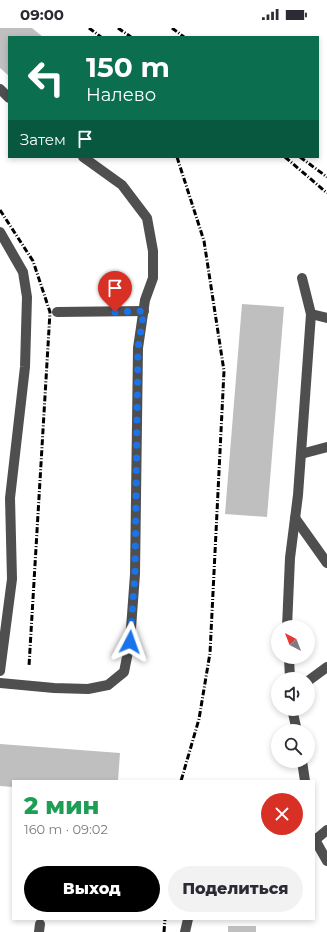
<!DOCTYPE html>
<html lang="ru">
<meta charset="utf-8">
<style>
body{margin:0;font-family:Montserrat,sans-serif;background:#f2f2f3;color:#2b2b33;height:100vh;display:flex;flex-direction:column;font-size:15px;white-space:nowrap}
*{box-sizing:border-box;margin:0}
p{font-size:13px;color:#7c7c81}
.icon{flex:none;width:22px;height:22px;fill:none;stroke:currentColor;stroke-width:2;stroke-linecap:round;stroke-linejoin:round}
.map{position:relative;flex:1;overflow:hidden}
.drawer{position:absolute;left:12px;top:752px;width:303px;height:140px;display:flex;flex-direction:column;background:#fff;border-radius:0px;box-shadow:0 2px 6px #0003}
.drawer>*{flex:none}
.top-card{position:absolute;left:8px;top:8px;width:311px;height:122px;border-radius:0px;box-shadow:0 2px 6px #0003;background:#0b6e4f;color:#fff;overflow:hidden}
.needle{width:26px;rotate:318deg}
.buttons{position:absolute;left:271px;top:592px;display:grid;gap:8px}
.buttons a{display:grid;place-items:center;width:44px;height:44px;border-radius:50%;background:#fff;box-shadow:0 2px 6px #0003;font-size:20px}
.pin{position:absolute;display:grid;place-items:center;width:34px;height:34px;color:#fff;margin:-41px -17px;border-radius:50% 50% 50% 0;rotate:-45deg;box-shadow:0 0 4px #0007}
.pin .icon{rotate:45deg}
.me{position:absolute;width:44px;margin:-22px;rotate:4deg;stroke-linejoin:round;filter:drop-shadow(0 0 3px #0008)}
.turn{display:flex;align-items:center;gap:14px;height:84px;padding:0 12px;font-size:18px}
.turn .icon{width:52px;height:52px;stroke-width:2.5}
.turn b{display:block;font-size:28px;line-height:34px}
.then{display:flex;align-items:center;height:38px;padding:0 12px;background:#0003;gap:8px;font-size:15px}
.round{display:grid;place-items:center;flex:none;width:42px;height:42px;border-radius:21px;background:#f2f2f3}
.summary{display:flex;align-items:center;justify-content:space-between;height:68px;padding:0 12px}
h1{font-size:24px;font-weight:800;line-height:30px;color:#1e9e55}
.action{display:flex;gap:8px;margin-top:auto;padding:8px 12px}
.action a{flex:1;height:46px;border-radius:24px;background:#000;color:#fff;font-size:16px;font-weight:800;line-height:46px;text-align:center}
.action a+a{background:#f2f2f3;color:#2b2b33}
.status{display:flex;justify-content:space-between;align-items:center;height:28px;padding:0 20px;background:#fff;direction:ltr}
.status svg{height:11px;fill:currentColor}
.map>svg:first-child{display:block}
.building{fill:#bfbfbf}
.lines{fill:none;stroke-linecap:round;stroke-linejoin:round}
.minor{stroke:#4f4f4f;stroke-width:10}
.rail{stroke:#000;stroke-width:3;stroke-dasharray:6 2 1 2;stroke-linecap:butt}
.route{stroke:#1a73e8;stroke-width:7;stroke-dasharray:0 12.6}
</style>
<div class="status"><b>09:00</b><svg viewBox="0 0 49 12"><path d="M0 12V9h3v3zM5 12V6h3v6zM10 12V3h3v9zM15 12V0h3v12zM26 1h20v11H26zM47 4h2v5h-2z"/></svg></div>
<div class="map">
<svg width="327" height="904" viewBox="0 0 327 904">
<rect width="100%" height="100%" fill="#fff"/>
<g class="building">
<path d="M 0,0 L 32,0 L 43,9 L 9,9 L 9,48 L 0,40 Z"/>
<path d="M 242,276 L 284,279 L 267,489 L 225,486 Z"/>
<path d="M 0,716 L 120,725 L 118,753 L 13,753 L 13,759 L 0,758 Z"/>
<rect x="228" y="898" width="28" height="6"/>
</g>
<g class="lines">
<g class="minor">
<path d="M 0,61 L 9,70"/>
<path d="M 0,204 L 23,244 L 27,269 L 25,339 L 10,470 L 12,551 L 0,643"/>
<path d="M 57,284 L 144,283"/>
<path d="M 311,286 L 327,290"/>
<path d="M 301,426 L 327,419"/>
<path d="M 295,490 L 327,535"/>
<path d="M 287,599 L 290,530 L 298,467 L 311,286 L 302,250"/>
<path d="M 289,629 L 290,651"/>
<path d="M 308,653 L 327,639"/>
<path d="M 0,655 L 54,660 L 88,661 L 108,657 L 124,644 L 130,614 L 135,546 L 138,320 L 145,272 L 153,250 L 153,223 L 147,190 L 122,157 L 83,129"/>
<path d="M 292,681 L 297,703"/>
<path d="M 302,733 L 305,753"/>
<path d="M 314,810 L 327,833"/>
<path d="M 314,813 L 327,802"/>
<path d="M 39,904 L 40,896"/>
<path d="M 185,904 L 188,891"/>
</g>
<g class="rail">
<path d="M 89,0 L 101,9"/>
<path d="M 118,0 L 131,9"/>
<path d="M 172,0 L 184,9"/>
<path d="M 177,129 L 204,213 L 224,343 L 210,625 L 199,691 L 181,753"/>
<path d="M 285,129 L 327,165"/>
<path d="M 300,129 L 327,149"/>
<path d="M 0,182 L 33,233 L 50,284 L 29,638"/>
<path d="M 164,904 L 165,891"/>
</g>
</g>
<g class="lines">
<path class="route" d="M 115,284 L 144,283 L 138,320 L 135,546 L 130,614"/>
</g>
</svg>
<div class="buttons">
<a><svg class="needle" viewBox="-14 -14 28 28"><path d="M0-13l5 13h-10z" fill="#e53935"/><path d="M0 13l5-13h-10z" fill="#7c7c81"/></svg></a>
<a><svg class="icon" aria-label="sound" viewBox="0 0 24 24"><path d="M4 9h4l5-4v14l-5-4H4zM17 9q2 3 0 6"/></svg></a>
<a><svg class="icon" aria-label="search" viewBox="0 0 24 24"><circle cx="10" cy="10" r="6"/><path d="M15 15l6 6"/></svg></a>
</div>
<div class="pin" style="left:115px;top:284px;background:#d93025"><svg class="icon" aria-label="arrive" viewBox="0 0 24 24"><path d="M6 21V4h12l-3 4 3 4H6"/></svg></div>
<svg class="me" style="left:130px;top:614px" viewBox="-20 -20 40 40"><path d="M0-17L14 15 0 8-14 15z" fill="#1a73e8" stroke="#fff" stroke-width="4"/></svg>
<div class="top-card">
<div class="turn"><svg class="icon" aria-label="left" viewBox="0 0 24 24"><path d="M17 20v-9H6M10 6l-5 5 5 5"/></svg><div><b>150 m</b>Налево</div></div>
<div class="then">Затем<svg class="icon" aria-label="arrive" viewBox="0 0 24 24"><path d="M6 21V4h12l-3 4 3 4H6"/></svg></div>
</div>
<section class="drawer">
<div class="summary"><div><h1>2 мин</h1><p>160 m · 09:02</p></div><a class="round" style="background:#d93025;color:#fff"><svg class="icon" aria-label="close" viewBox="0 0 24 24"><path d="M6 6l12 12M18 6L6 18"/></svg></a></div>
<div class="action"><a>Выход</a><a>Поделиться</a></div>
</section>
</div>
